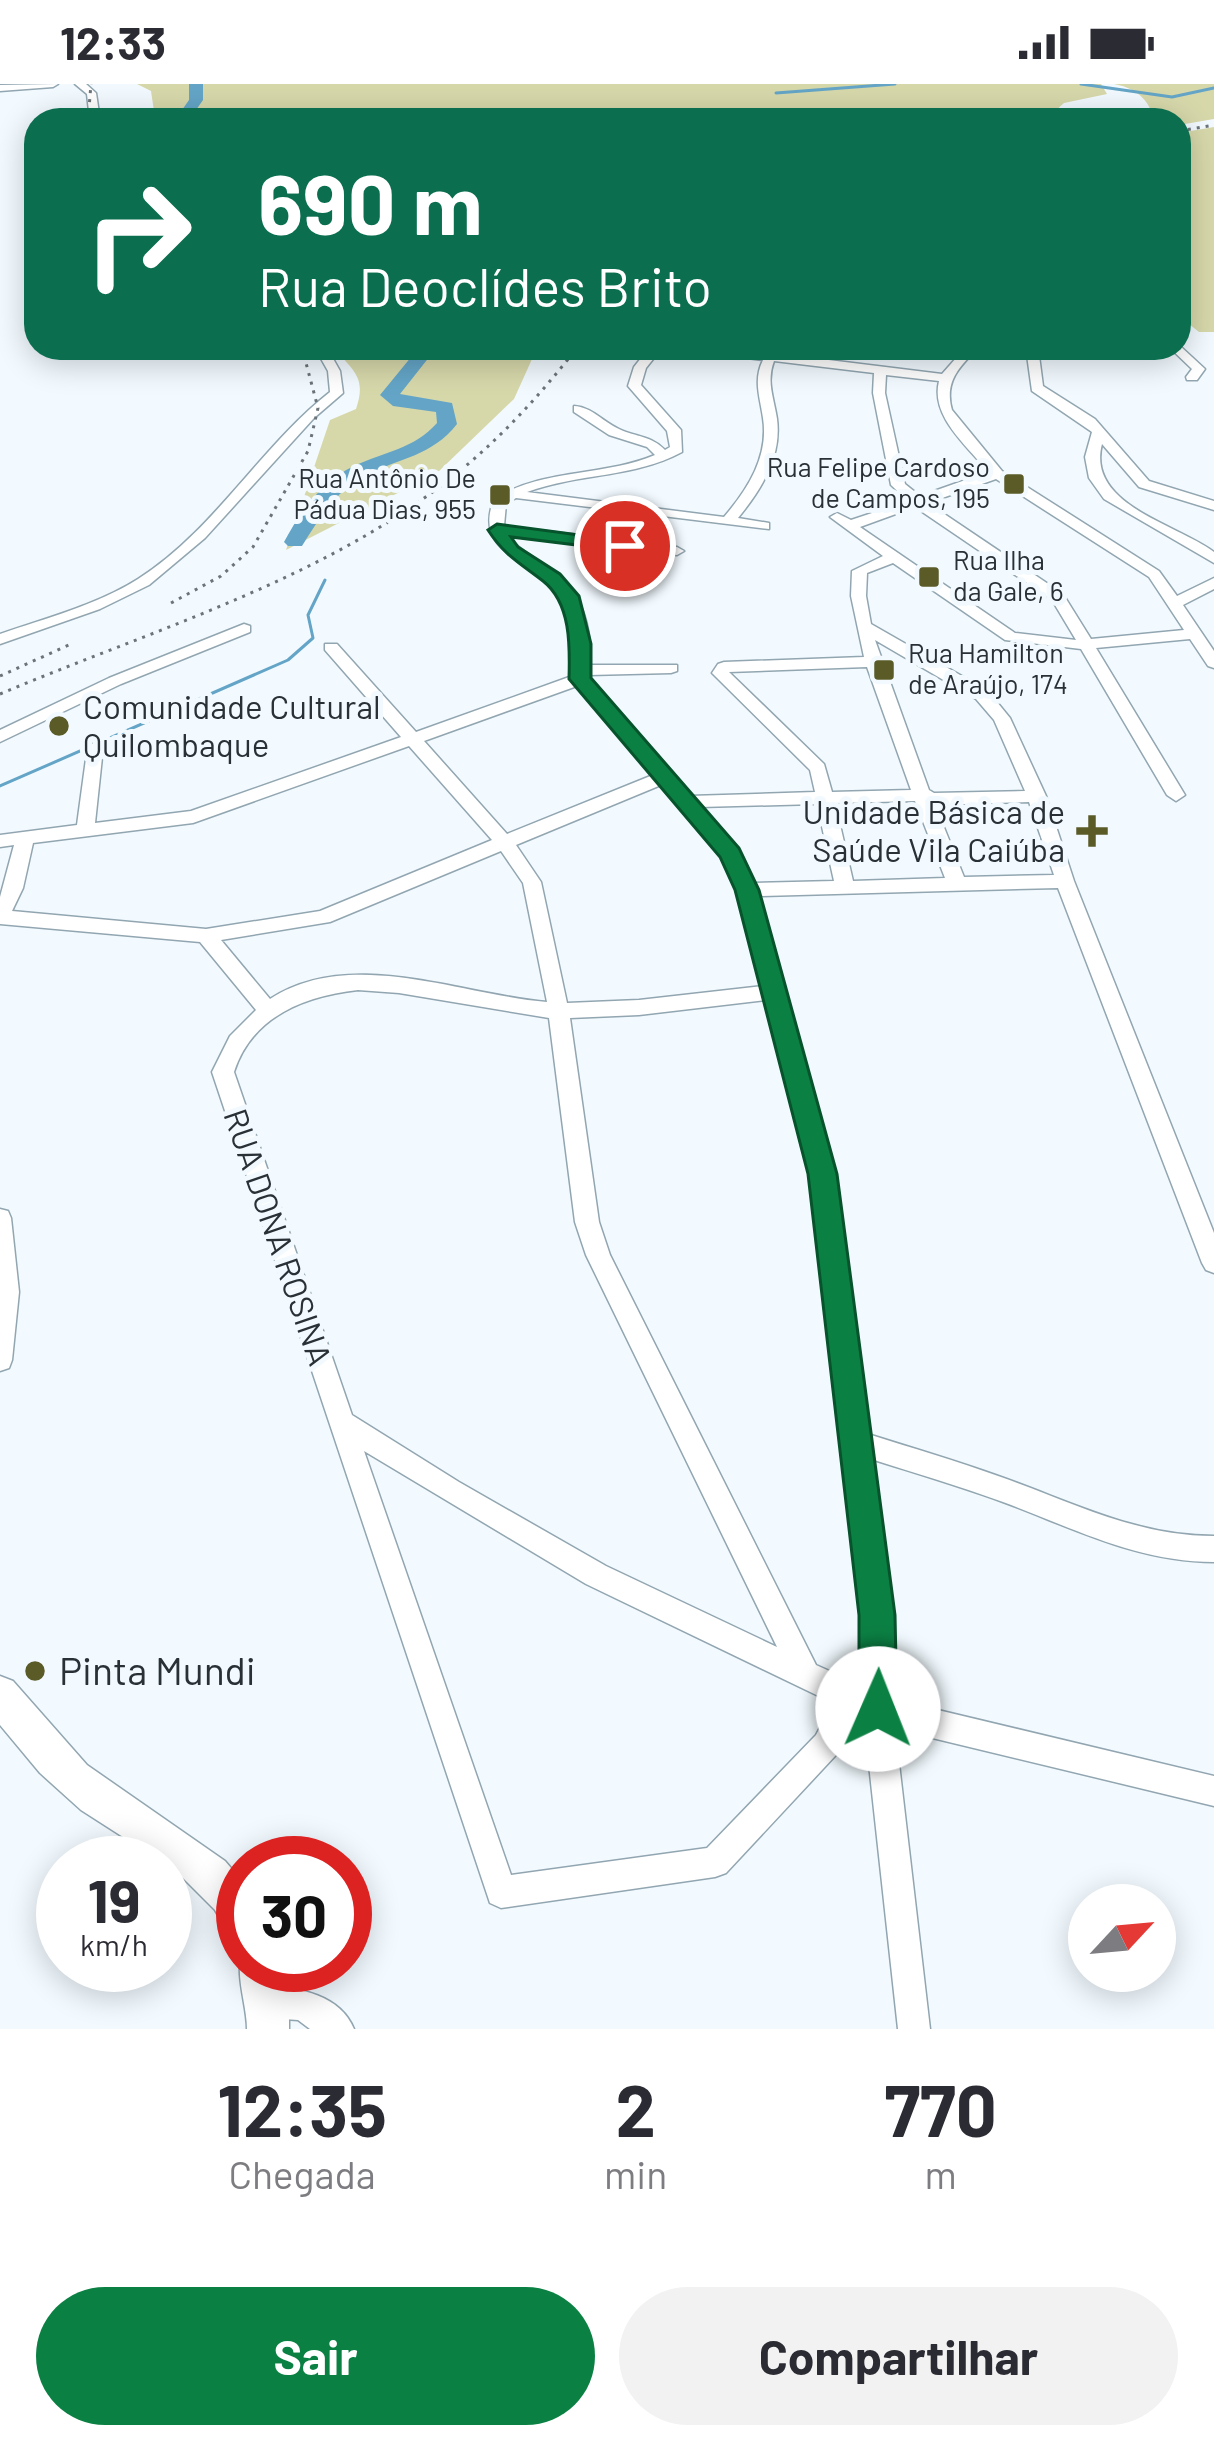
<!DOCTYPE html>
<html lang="pt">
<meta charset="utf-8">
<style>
body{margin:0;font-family:Barlow,sans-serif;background:#f2f2f3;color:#2b2b33;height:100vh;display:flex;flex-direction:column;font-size:45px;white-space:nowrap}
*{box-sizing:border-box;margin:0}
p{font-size:39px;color:#7c7c81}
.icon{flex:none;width:66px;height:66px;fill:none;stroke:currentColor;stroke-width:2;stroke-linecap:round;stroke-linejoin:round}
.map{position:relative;height:1945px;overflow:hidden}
.side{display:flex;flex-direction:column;background:#fff;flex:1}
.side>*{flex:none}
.hud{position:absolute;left:24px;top:24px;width:1167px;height:252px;border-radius:36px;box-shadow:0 6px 30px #0003;background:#0b6e4f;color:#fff;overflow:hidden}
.needle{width:78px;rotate:64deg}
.tools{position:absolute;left:1068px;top:1800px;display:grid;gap:24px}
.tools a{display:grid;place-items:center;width:108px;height:108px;border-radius:50%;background:#fff;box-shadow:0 6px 30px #0003;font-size:60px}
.speed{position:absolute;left:36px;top:1752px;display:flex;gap:24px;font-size:60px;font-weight:700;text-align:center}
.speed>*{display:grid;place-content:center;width:156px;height:156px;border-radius:50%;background:#fff;box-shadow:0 6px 30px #0003;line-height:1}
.speed small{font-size:30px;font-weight:400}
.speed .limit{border:18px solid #d22;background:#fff;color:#111}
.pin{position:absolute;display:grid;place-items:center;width:102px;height:102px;color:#fff;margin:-51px;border:6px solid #fff;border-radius:50%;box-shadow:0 3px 12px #0007}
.me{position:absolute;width:132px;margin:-66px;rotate:1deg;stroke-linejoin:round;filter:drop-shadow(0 0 9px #0008)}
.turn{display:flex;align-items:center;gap:42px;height:252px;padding:0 36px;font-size:54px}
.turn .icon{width:156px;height:156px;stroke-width:2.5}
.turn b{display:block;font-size:84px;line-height:102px}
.eta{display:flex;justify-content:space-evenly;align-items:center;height:204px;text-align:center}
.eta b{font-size:72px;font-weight:700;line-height:84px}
.button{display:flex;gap:24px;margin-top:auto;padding:24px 36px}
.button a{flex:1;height:138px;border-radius:72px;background:#0b8043;color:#fff;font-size:48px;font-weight:700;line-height:138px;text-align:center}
.button a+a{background:#f2f2f3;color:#2b2b33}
.status{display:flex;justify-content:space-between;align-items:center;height:84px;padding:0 60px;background:#fff;direction:ltr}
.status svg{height:33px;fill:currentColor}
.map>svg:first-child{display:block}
.green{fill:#d7d8aa}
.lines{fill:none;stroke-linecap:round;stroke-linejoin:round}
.stream{stroke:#64a5c7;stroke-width:3}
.river{fill:#64a5c7;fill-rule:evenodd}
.minor-casing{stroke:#92a6b1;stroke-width:3}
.major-casing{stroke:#92a6b1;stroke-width:3}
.minor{fill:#fff;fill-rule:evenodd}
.major{fill:#fff;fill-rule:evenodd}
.rail{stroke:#6c7479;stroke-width:3;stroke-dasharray:3 6;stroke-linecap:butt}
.route{fill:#0b8043;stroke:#07532c;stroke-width:3}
.poi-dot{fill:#5b5b28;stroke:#f2faff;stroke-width:4.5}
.labels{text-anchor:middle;stroke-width:10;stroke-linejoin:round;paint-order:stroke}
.far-poi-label{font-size:27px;fill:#293136;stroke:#f2faff;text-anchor:end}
.poi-label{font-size:33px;fill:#293136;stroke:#f2faff;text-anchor:start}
.street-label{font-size:33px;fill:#293136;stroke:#f2faff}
.near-poi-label{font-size:39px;fill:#293136;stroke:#f2faff;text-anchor:start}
</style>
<div class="status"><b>12:33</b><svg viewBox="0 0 49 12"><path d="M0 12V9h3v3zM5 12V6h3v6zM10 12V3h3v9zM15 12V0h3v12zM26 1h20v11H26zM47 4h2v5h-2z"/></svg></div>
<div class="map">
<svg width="1214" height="1945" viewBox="0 0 1214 1945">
<rect width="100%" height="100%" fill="#f2faff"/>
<g class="green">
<path d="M 137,0 L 1101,0 L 1107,10 L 1064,19 L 1055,27 L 1056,36 L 141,36 L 154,27 L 151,7 Z"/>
<path d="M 1114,0 L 1214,0 L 1214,35 L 1179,41 L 1179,36 L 1147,36 L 1152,30 C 1147,12 1131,3 1114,0 Z"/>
<path d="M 1214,43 L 1214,248 L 1199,248 L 1179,232 L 1179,49 Z"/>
<path d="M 334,264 L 537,264 L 514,315 L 437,389 L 286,466 L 330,336 L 356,325 C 367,293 353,287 334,264 Z"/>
</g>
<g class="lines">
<g class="stream">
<path d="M 1081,0 L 1172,13 L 1214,4"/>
<path d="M 776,9 L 895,0"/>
<path d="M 0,702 L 288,576 L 313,554 L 308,531 L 325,496"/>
</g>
<g class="river">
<path d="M 189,0 L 203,0 L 203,16 L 189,36 L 175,36 L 189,16 Z"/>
<path d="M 408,264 L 426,264 L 430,272 L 400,310 L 452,319 L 457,340 C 432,372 400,374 366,391 C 336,406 319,435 302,462 L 288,462 L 284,458 C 300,428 323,396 354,382 C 384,368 414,365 437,339 L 436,328 L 393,322 L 380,311 L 412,272 Z"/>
</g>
<g class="minor-casing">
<g id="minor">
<path d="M 58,0 L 53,3 L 0,7 L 0,1 Z"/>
<path d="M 75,0 L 86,0 L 96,9 L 100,36 L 90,36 L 87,10 Z"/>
<path d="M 1179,261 L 1205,285 L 1197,296 L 1187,296 L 1186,293 L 1192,285 L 1170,264 L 1179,264 Z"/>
<path d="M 315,264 L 327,264 L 340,287 L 343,309 L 314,334 L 205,454 L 149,501 L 100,525 L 0,560 L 0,550 C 46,534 97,521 138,495 C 214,447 260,363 330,308 L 328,287 Z"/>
<path d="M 649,264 L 662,264 L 646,284 L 641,301 L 681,346 L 682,368 C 634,394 579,389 527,408 L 724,433 C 748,405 769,372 763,334 C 760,313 753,296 763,276 L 697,268 L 691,264 L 768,269 L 772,264 L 785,264 L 780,270 L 942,290 L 965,264 L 978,264 C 959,283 944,298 952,326 L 1002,387 L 1159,487 L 1177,512 L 1214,494 L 1214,505 L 1183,521 L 1214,567 L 1214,584 L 1208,582 L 1190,555 L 1096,564 L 1185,711 L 1176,717 L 1167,711 L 1081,565 L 1005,556 L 893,479 L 867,489 L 866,512 L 871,540 L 988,607 L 1010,634 L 1046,712 L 1074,797 L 1214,1149 L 1214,1189 L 1206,1186 L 1202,1179 L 1058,804 L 758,812 L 834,1090 L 868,1350 C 912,1364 957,1377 1001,1393 C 1072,1418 1136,1452 1214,1452 L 1214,1478 C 1137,1478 1073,1444 1003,1418 C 959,1402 915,1389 871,1375 L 891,1531 L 892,1615 L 1214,1692 L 1214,1722 L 895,1645 L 930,1945 L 898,1945 L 864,1635 L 858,1632 L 836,1671 L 726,1789 L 715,1793 L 501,1824 L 490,1819 L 212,988 L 230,952 L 256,926 L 200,858 L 0,840 L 0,813 L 14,761 L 0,763 L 0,751 L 77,741 L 88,660 L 100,660 L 103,664 L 95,739 L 191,727 L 401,653 L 325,566 L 325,560 L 337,560 L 416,648 L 572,592 C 577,566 575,530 558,508 C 533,474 472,471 494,415 C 544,384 602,393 655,371 L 647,363 L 609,351 L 574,328 L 574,322 C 592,323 603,338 619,345 C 636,353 652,352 665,366 L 670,363 L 667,347 L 628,302 L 634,283 ZM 774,277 L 874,289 L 873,309 L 891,401 L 908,417 L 851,436 L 837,429 L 830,433 L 883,472 L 852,487 L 851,512 L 864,573 L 724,578 L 718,580 L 712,589 L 810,686 L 815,708 L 690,712 L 588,594 L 589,591 L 671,589 L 677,587 L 677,581 L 590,581 C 592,545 583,509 553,487 C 537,475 520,467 507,452 L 677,471 L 684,467 L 677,463 L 504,442 L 506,420 L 516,414 L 769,445 L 769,439 L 738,434 C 761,406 782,373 777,335 C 774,314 766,298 774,277 ZM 886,291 L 939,297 C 930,333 968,362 988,388 L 920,412 L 905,400 L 885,309 ZM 996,395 L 1149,493 L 1184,546 L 1091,555 L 1063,510 L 928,419 ZM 915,423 L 1052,516 L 1076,556 L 1015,549 L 860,443 ZM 875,556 L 976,615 L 994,636 L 1025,707 L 934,709 L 929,706 ZM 867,583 L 911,706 L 832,708 L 824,680 L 729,588 ZM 577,602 L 653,691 L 507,750 L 424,657 ZM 409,662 L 492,756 L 320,827 L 206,845 L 12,827 L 23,804 L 33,759 L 193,739 ZM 661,701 L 722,773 L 738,806 L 763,902 L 639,916 L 567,919 L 541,798 L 516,761 ZM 915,717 L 945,794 L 853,797 L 835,719 ZM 1029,718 L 1054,791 L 964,793 L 935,721 ZM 817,720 L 834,797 L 753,799 L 737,766 L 700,723 ZM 501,767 L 523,799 L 547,918 C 461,911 350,862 270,915 L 221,856 L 330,838 ZM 358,906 L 399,909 L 549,934 L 575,1138 L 586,1171 L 777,1563 L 606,1482 L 459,1398 L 352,1331 L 234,988 C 252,932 305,912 358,906 ZM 766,916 L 812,1090 L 863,1531 L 863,1602 L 816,1581 L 610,1171 L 599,1138 L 570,934 L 639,931 ZM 364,1367 L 586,1500 L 833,1619 L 816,1651 L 707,1764 L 511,1791 Z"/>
<path d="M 1026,264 L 1038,264 L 1043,302 L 1095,335 L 1149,397 L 1214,417 L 1214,426 L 1139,403 L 1102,360 C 1086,421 1177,440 1214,468 L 1214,479 L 1104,415 L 1089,394 L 1085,373 L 1092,348 L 1032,307 Z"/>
<path d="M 244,540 L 250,542 L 250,548 L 121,600 L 0,658 L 0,646 L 109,594 Z"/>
<path d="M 0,1125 L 8,1127 L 11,1134 L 19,1208 L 12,1276 L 9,1284 L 0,1287 Z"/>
<path d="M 268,1902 C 300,1904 340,1911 354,1945 L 310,1945 L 298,1936 L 268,1934 L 257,1929 L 252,1918 L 257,1907 Z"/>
</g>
</g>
<g class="major-casing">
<g id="major">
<path d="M 0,1592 L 13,1597 L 87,1681 L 225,1777 L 243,1798 L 243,1857 L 229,1851 L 215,1826 L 176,1787 L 81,1726 L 40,1689 L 0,1641 Z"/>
<path d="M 243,1867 L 243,1881 L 279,1881 L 289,1918 L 289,1945 L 247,1945 C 247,1920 234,1890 243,1867 Z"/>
</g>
</g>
<use href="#minor" class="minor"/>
<use href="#major" class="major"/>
<g class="rail">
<path d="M 88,36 L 91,0"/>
<path d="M 1179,47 L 1214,41"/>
<path d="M 171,519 L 221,492 L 253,463 L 308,367 L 318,324 L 302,264"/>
<path d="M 0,592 L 71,560"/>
<path d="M 0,610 C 152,546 326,495 456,390 C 502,353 540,311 577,264"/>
</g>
</g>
<path class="route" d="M 497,440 L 632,458 L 632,466 L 625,467 L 511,453 L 518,463 L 560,490 L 579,512 L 591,560 L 591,594 L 739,764 L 759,806 L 837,1090 L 895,1531 L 897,1625 L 891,1639 L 878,1644 L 864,1639 L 859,1625 L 859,1531 L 808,1090 L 735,806 L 720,773 L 569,595 C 570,562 571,519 543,497 C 520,479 504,471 488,446 Z"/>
<g class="poi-dot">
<rect x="1002" y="388" width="24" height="24" rx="6"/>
<rect x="488" y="399" width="24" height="24" rx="6"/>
<rect x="917" y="481" width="24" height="24" rx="6"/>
<rect x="872" y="574" width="24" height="24" rx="6"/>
<circle cx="59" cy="642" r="12"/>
<path d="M1086 729h12v12h12v12h-12v12h-12v-12h-12v-12h12z"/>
<circle cx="35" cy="1587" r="12"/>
</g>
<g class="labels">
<g class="far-poi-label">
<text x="990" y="393">Rua Felipe Cardoso<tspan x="990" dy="31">de Campos, 195</tspan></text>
<text x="476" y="404">Rua Antônio De<tspan x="476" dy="31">Pádua Dias, 955</tspan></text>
<text x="953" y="486" text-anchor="start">Rua Ilha<tspan x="953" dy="31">da Gale, 6</tspan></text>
<text x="908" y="579" text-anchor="start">Rua Hamilton<tspan x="908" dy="31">de Araújo, 174</tspan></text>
</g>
<g class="poi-label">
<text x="83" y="635">Comunidade Cultural<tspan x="83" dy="38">Quilombaque</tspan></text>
<text x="1065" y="740" text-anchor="end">Unidade Básica de<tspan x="1065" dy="38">Saúde Vila Caiúba</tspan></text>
</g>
<g class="street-label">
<text transform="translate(278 1153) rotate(71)" y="12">RUA DONA ROSINA</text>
</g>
<g class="near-poi-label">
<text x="59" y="1601">Pinta Mundi</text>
</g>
</g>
</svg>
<div class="tools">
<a><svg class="needle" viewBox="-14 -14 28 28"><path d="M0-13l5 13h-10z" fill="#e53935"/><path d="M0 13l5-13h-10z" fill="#7c7c81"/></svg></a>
</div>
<div class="speed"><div>19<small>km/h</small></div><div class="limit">30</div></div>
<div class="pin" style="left:625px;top:462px;background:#d93025"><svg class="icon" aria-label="arrive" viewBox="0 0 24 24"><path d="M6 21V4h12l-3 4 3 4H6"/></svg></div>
<svg class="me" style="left:878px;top:1625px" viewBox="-20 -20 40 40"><circle r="19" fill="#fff"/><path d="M0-13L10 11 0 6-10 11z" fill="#0b8043"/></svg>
<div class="hud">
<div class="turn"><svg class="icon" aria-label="right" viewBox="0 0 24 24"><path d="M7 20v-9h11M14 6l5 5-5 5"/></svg><div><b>690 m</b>Rua Deoclídes Brito</div></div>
</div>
</div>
<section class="side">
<div class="eta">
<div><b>12:35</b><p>Chegada</p></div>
<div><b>2</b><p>min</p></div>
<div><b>770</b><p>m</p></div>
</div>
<div class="button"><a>Sair</a><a>Compartilhar</a></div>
</section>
